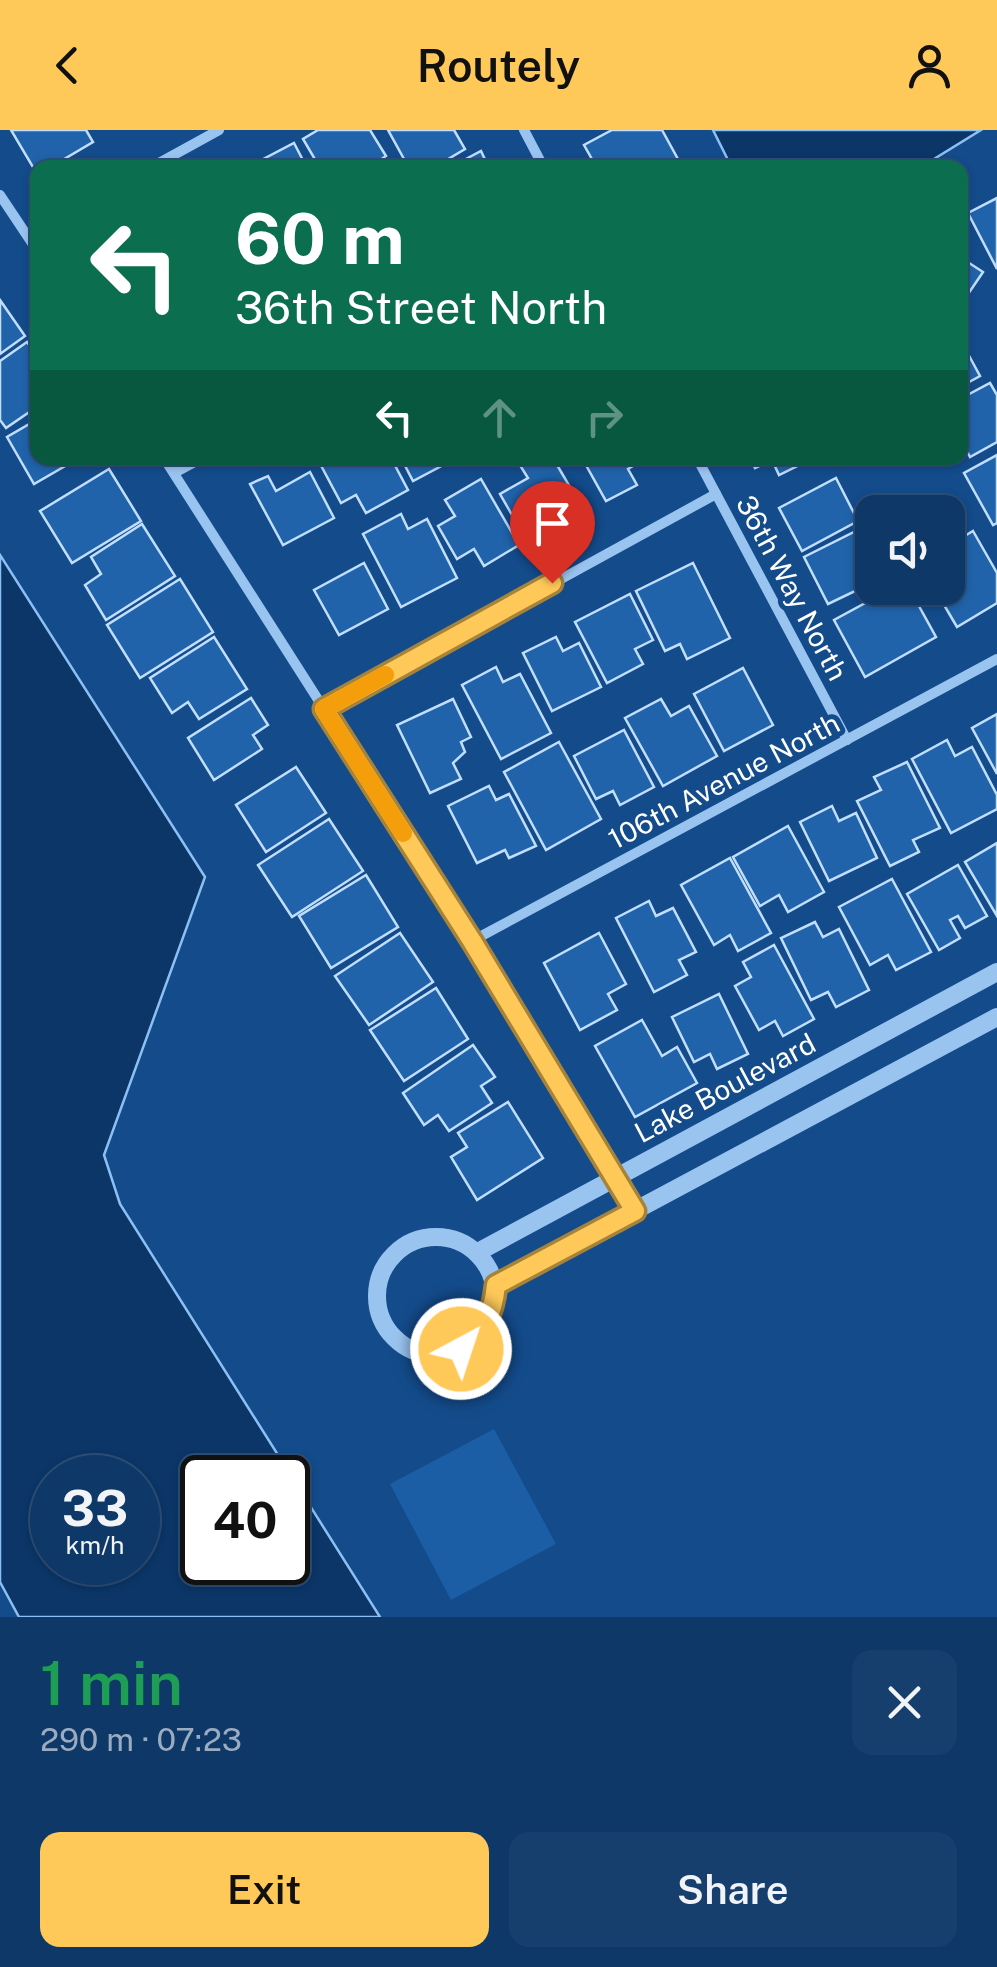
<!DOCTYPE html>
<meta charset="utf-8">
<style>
body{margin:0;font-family:"Public Sans",sans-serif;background:#173f6e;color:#f1f3f6;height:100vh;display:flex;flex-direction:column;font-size:38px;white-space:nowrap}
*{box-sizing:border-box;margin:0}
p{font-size:32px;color:#9bacc0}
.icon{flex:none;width:55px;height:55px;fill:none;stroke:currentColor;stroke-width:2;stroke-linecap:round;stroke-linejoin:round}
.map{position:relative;height:1487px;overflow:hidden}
.drawer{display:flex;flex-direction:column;background:#0e3868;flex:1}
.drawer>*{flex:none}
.guide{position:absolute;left:30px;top:30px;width:938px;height:305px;border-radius:20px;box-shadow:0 2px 8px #0004,0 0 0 2px #2e527c;background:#0b6e4f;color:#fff;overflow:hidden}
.fabs{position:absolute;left:855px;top:365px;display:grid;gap:20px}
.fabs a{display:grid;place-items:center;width:110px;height:110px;border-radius:20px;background:#0e3868;box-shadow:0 2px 8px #0004,0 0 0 2px #2e527c;font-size:50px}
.speed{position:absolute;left:30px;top:1325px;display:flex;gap:20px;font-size:50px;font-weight:700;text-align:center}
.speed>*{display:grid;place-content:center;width:130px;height:130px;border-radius:50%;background:#0e3868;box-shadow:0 2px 8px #0004,0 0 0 2px #2e527c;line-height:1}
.speed small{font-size:25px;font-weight:400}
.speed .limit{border:5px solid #111;border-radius:15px;background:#fff;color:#111}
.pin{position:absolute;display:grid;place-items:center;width:85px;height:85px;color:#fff;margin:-102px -42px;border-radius:50% 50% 50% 0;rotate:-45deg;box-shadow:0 0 10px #0007}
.pin .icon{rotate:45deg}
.me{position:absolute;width:110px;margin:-55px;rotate:40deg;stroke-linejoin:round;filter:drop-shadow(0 0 8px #0008)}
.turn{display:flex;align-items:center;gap:35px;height:210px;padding:0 40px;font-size:45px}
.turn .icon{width:130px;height:130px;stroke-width:2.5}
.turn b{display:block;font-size:70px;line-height:85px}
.lanes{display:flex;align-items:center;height:95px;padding:0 40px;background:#0003;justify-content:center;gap:50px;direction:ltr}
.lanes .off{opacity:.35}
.round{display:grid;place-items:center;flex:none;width:105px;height:105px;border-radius:20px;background:#173f6e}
.summary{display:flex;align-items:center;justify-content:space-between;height:170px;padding:0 40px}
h1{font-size:60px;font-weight:600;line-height:75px;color:#1e9e55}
.primary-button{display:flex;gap:20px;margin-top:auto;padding:20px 40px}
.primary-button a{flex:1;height:115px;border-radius:20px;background:#ffc959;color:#111;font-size:40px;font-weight:600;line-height:115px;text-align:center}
.primary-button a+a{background:#173f6e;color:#f1f3f6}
header{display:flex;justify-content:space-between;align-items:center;height:130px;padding:0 40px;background:#ffc959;color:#111;font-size:45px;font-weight:600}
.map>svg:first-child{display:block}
.green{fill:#1b5ea5}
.water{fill:#0b3667;stroke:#8cc0f4;stroke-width:2.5;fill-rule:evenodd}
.building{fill:#2063aa;stroke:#c1defc;stroke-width:2.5}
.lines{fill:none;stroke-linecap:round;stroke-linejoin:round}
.minor{stroke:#9ac4f0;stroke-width:10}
.tertiary{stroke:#9ac4f0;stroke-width:18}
.route-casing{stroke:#a6833a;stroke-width:25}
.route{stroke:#ffc959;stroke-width:18}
.slow{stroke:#f59e0b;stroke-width:18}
.labels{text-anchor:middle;stroke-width:10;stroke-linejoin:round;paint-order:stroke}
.street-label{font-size:28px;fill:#fff;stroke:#134b8b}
</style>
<header><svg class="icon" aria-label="back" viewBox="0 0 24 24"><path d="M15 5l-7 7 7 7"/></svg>Routely<svg class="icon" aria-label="person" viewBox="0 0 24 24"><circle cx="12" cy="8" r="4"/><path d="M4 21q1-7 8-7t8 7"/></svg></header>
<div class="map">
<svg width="997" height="1487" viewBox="0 0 997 1487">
<rect width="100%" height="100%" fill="#134b8b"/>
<path class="green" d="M 494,1299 L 556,1414 L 451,1470 L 390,1354 Z"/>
<g class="water">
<path d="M 713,0 L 981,0 L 921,37 L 732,38 Z"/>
<path d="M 0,425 L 205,747 L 104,1025 L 120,1074 L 380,1487 L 19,1487 L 0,1452 ZM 52,1348 L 138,1348 L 138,1432 L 52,1432 ZM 202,1348 L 288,1348 L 288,1432 L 202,1432 Z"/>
</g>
<g class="building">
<path d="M 11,0 L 86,0 L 93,12 L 49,38 L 38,38 L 37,44 Z"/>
<path d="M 318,0 L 370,0 L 386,26 L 368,38 L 320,38 L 303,9 Z"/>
<path d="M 388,0 L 454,0 L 465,19 L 433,38 L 409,38 Z"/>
<path d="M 612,0 L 662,0 L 679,31 L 666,38 L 597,38 L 584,15 Z"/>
<path d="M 294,13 L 307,38 L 246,38 Z"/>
<path d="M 481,21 L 489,38 L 449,38 Z"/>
<path d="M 997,68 L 997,139 L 968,83 Z"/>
<path d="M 960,127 L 983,142 L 960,176 Z"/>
<path d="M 0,170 L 25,206 L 0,224 Z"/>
<path d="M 960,209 L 980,246 L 960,257 Z"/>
<path d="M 27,212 L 38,227 L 38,276 L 6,298 L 0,290 L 0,231 Z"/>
<path d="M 990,253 L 997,265 L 997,312 L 970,327 L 960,307 L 960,269 Z"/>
<path d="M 38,289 L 38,328 L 79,328 L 34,354 L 7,307 Z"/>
<path d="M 997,325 L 997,393 L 993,395 L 964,343 Z"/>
<path d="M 317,328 L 391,328 L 408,360 L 366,383 L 356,365 L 341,373 Z"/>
<path d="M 401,328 L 447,328 L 449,332 L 413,351 Z"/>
<path d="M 526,328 L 553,328 L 584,381 L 528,413 L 500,364 L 528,348 L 518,332 Z"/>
<path d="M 582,328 L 642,328 L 643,330 L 628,339 L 637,355 L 606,371 Z"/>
<path d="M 750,328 L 814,328 L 779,345 L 772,330 L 755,338 Z"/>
<path d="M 109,339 L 141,391 L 72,433 L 40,381 Z"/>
<path d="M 310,342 L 334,388 L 283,415 L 250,354 L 268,346 L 276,361 Z"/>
<path d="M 836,348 L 858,391 L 802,421 L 779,378 Z"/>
<path d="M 481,349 L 519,415 L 484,436 L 474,419 L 457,429 L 438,396 L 455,386 L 445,370 Z"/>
<path d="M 401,384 L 408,399 L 427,389 L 457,448 L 401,477 L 363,404 Z"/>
<path d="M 142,394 L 175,446 L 106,490 L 85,455 L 101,444 L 91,427 Z"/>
<path d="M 864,397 L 872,414 L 872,453 L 828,474 L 804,427 Z"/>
<path d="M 973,401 L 997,443 L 997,473 L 957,497 L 934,458 L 948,458 L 948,416 Z"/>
<path d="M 364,433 L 388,479 L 339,505 L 314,460 Z"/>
<path d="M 693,433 L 730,508 L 687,529 L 680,514 L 665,521 L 636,461 Z"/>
<path d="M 180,449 L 213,502 L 140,548 L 107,495 Z"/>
<path d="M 893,458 L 909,458 L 936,507 L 865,547 L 834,490 Z"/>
<path d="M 630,464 L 653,510 L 635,519 L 643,534 L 607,553 L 575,492 Z"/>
<path d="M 214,507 L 247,559 L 199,589 L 188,572 L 172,583 L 150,548 Z"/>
<path d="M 556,507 L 563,521 L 579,513 L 601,557 L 552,581 L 523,523 Z"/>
<path d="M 496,537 L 503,552 L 520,544 L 551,603 L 501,629 L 462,555 Z"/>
<path d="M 743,538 L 773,595 L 724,621 L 694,564 Z"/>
<path d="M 251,568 L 268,595 L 253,605 L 262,619 L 214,650 L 188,608 Z"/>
<path d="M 453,569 L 471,607 L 461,612 L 465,622 L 453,633 L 461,649 L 430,663 L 397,595 Z"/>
<path d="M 661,569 L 671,586 L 689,576 L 717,626 L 663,656 L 625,588 Z"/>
<path d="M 997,584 L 997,644 L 972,598 Z"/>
<path d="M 624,600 L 654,657 L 620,675 L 613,661 L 596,669 L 574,626 Z"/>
<path d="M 947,610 L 955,626 L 972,617 L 997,665 L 997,679 L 951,703 L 912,629 Z"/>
<path d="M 559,612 L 601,689 L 546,720 L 504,642 Z"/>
<path d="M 907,632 L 940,698 L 913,710 L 919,722 L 890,736 L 857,671 L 881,660 L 874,647 Z"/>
<path d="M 296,637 L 326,683 L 266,722 L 236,675 Z"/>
<path d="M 489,656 L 496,670 L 509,664 L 536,716 L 509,728 L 505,720 L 477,733 L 448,676 Z"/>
<path d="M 832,676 L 839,691 L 856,683 L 877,728 L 829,751 L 800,692 Z"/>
<path d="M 329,689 L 363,741 L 292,787 L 258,735 Z"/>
<path d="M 788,696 L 824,762 L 788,782 L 779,765 L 760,776 L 733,727 Z"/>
<path d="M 997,713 L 997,786 L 965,732 Z"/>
<path d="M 730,728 L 771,803 L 738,821 L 730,805 L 714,815 L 681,755 Z"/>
<path d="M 958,735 L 987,786 L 965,798 L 958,786 L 950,790 L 960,808 L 939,820 L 907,764 Z"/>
<path d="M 366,745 L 398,797 L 331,838 L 299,786 Z"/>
<path d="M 892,749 L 931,822 L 896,840 L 888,825 L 870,835 L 839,777 Z"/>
<path d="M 649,771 L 656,786 L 673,778 L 696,822 L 679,830 L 687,845 L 654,862 L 616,788 Z"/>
<path d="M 815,792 L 823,807 L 839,799 L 869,860 L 836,877 L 828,862 L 811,870 L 781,808 Z"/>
<path d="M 400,803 L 433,852 L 369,895 L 335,846 Z"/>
<path d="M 599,803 L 626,854 L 608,864 L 617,880 L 580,900 L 544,833 Z"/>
<path d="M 774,815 L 814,889 L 783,906 L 775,891 L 759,900 L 735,856 L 751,847 L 743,832 Z"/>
<path d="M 436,858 L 468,909 L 404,951 L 370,900 Z"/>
<path d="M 719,864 L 748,924 L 717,939 L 710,924 L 694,932 L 672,887 Z"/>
<path d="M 642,890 L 662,926 L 677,917 L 697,953 L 635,987 L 595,916 Z"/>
<path d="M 473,915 L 495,947 L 481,956 L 492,973 L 449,1001 L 438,985 L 424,995 L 403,963 Z"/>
<path d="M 508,972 L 543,1028 L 477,1070 L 451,1027 L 467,1017 L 458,1003 Z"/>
</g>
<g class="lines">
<g class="minor">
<path d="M 524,0 L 544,38"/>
<path d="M 150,38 L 219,0"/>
<path d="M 0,65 L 38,122"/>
<path d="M 164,328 L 472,811 L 635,1081"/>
<path d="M 697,328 L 847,610"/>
<path d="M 174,343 L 202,328"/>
<path d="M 324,579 L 716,364"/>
<path d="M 472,811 L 997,529"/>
</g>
<g class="tertiary">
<circle cx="436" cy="1166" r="59"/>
<path d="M 478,1122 L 997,842"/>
<path d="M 496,1155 L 997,887"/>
</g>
</g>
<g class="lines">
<g class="route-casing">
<path id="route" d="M 461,1219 C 485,1202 493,1184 496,1155 L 635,1081 L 472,811 L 324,579 L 552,453"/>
</g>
<use href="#route" class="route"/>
<path class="slow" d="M 385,545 L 324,579 L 403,703"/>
</g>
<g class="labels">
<g class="street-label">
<text transform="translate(792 458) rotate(62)" y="10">36th Way North</text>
<text transform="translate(724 651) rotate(-28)" y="10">106th Avenue North</text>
<text transform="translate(725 958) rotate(-28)" y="10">Lake Boulevard</text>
</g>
</g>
</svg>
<div class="fabs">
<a><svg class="icon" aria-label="sound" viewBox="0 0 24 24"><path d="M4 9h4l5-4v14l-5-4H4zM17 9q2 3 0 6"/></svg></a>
</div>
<div class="speed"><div>33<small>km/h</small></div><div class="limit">40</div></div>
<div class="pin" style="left:552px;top:453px;background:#d93025"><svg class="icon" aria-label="arrive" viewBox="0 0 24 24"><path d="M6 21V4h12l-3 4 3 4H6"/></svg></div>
<svg class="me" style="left:461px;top:1219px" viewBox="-20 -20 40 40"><circle r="17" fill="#ffc959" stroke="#fff" stroke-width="3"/><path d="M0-11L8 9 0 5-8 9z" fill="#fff"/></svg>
<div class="guide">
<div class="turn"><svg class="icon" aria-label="left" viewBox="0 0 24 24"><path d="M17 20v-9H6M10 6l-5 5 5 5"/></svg><div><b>60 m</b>36th Street North</div></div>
<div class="lanes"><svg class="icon" aria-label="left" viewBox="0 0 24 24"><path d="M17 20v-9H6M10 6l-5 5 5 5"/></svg><svg class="icon off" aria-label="ahead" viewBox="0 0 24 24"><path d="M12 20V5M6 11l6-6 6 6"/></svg><svg class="icon off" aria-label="right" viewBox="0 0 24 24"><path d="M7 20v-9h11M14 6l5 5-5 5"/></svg></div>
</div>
</div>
<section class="drawer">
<div class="summary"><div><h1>1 min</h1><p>290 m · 07:23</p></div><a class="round"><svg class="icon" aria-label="close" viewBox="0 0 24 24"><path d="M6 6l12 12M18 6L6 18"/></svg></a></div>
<div class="primary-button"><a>Exit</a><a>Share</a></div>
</section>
